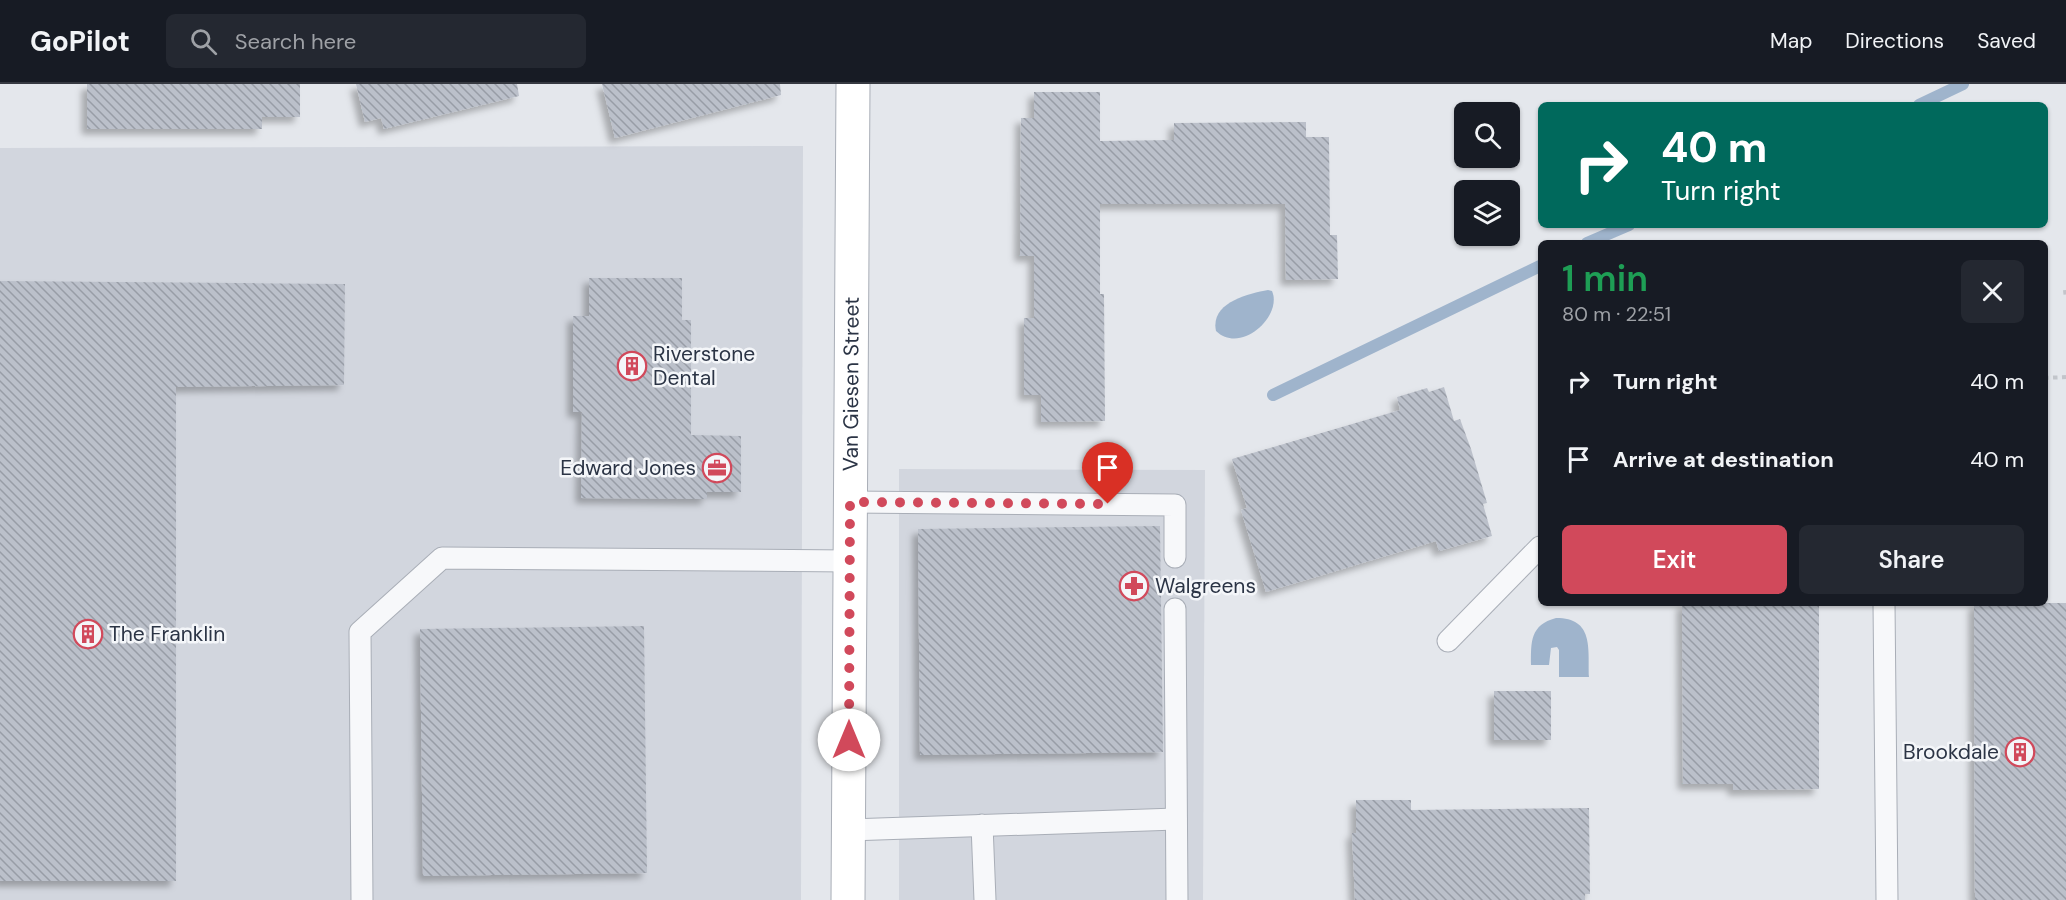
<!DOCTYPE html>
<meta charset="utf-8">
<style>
body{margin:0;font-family:"DM Sans",sans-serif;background:#242831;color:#f1f3f6;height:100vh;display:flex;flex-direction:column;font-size:22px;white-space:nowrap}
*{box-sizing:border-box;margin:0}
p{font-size:20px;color:#9ea1a6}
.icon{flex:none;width:33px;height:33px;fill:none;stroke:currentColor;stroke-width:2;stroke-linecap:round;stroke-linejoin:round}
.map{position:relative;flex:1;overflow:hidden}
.details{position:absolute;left:1538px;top:156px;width:510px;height:366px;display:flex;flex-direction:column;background:#171b24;border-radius:9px;box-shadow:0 2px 4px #0004}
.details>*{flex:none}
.guide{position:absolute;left:1538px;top:18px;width:510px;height:126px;border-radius:9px;box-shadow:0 2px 4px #0004;background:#00695c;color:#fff;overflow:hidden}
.controls{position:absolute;left:1454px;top:18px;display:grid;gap:12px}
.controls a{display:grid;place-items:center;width:66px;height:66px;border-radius:9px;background:#171b24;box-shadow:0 2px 4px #0004;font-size:30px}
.pin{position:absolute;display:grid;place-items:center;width:51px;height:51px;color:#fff;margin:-62px -26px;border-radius:50% 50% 50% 0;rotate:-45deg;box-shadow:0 0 6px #0007}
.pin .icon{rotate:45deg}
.me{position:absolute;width:66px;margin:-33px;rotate:0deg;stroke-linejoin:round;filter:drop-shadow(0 0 4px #0008)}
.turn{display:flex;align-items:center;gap:21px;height:126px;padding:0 24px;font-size:27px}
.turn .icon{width:78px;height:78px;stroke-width:2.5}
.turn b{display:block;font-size:42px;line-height:51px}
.round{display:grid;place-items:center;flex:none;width:63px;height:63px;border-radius:9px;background:#242831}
.overview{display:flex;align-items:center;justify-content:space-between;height:102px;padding:0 24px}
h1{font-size:36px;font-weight:600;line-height:45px;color:#1e9e55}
.button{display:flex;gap:12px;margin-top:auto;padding:12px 24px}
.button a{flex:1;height:69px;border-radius:9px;background:#d1495b;color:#fff;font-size:24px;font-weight:600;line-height:69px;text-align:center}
.button a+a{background:#242831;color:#f1f3f6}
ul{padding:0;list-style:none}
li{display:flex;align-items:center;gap:18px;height:78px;padding:0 24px}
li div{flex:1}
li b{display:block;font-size:22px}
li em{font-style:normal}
header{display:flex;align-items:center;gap:36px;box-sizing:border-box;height:84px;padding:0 30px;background:#171b24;border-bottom:2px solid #363941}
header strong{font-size:28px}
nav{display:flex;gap:33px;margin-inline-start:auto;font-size:21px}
.search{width:420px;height:54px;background:#242831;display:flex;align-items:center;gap:15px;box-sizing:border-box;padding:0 21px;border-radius:9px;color:#9ea1a6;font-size:22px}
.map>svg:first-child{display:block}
.built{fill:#d2d6de}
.water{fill:#9fb4cc}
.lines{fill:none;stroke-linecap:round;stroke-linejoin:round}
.stream{stroke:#9fb4cc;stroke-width:12}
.building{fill:url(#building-back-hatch);filter:url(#shadow)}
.service-casing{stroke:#a9aeb7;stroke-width:23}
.secondary-casing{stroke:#a9aeb7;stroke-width:35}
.path{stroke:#c2c5cb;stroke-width:4;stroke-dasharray:4.5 4.5;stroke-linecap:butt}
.service{stroke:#f7f8fa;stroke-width:21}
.secondary{stroke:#fff;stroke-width:33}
.route{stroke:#d1495b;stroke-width:10;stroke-dasharray:0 18}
.labels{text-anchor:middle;stroke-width:5;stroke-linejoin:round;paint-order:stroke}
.poi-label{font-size:21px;fill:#2b3445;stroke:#f4f6f9;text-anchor:start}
.street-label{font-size:21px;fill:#2b3445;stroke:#f4f6f9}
</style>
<header>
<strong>GoPilot</strong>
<div class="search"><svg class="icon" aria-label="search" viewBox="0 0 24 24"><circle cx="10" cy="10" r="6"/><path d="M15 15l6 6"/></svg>Search here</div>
<nav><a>Map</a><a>Directions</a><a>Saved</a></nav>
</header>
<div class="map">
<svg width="2066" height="816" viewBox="0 0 2066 816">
<defs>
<pattern id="building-back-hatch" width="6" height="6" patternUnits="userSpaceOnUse" patternTransform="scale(1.5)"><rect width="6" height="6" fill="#bbc0ca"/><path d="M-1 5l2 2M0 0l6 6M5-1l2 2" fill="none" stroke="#989da6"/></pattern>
<filter id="shadow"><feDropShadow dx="-5.5" dy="5.5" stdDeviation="3" flood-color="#0004"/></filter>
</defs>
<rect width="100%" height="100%" fill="#e4e7ec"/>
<g class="built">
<path d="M 803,62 L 801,816 L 0,816 L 0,64 Z"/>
<path d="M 899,385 L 1205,386 L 1203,816 L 899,816 Z"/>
</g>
<g class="water">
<path d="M 1268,206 L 1272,207 C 1283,232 1241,271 1216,247 C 1210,219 1247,210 1268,206 Z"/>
<path d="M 1556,534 C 1594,534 1588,564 1589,593 L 1559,593 L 1559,566 L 1557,563 L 1551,564 L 1549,581 L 1531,581 C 1531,558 1530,541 1556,534 Z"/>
</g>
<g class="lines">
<g class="stream">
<path d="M 1919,21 L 1963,0"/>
<path d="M 1587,159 L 1629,141"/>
<path d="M 1273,311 L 1540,182"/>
</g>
</g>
<g class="building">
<path d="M 87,0 L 300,0 L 300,33 L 262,33 L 262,45 L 87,45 Z"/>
<path d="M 356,0 L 517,0 L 519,12 L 384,45 L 381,34 L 365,38 Z"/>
<path d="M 602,0 L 780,0 L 781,11 L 615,54 Z"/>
<path d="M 1034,8 L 1100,8 L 1100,57 L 1174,56 L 1174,39 L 1306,38 L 1306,53 L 1329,53 L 1330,151 L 1337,151 L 1338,195 L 1286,196 L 1285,120 L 1100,120 L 1100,210 L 1104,210 L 1105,337 L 1041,338 L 1041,311 L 1024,311 L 1024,234 L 1034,234 L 1034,172 L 1020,172 L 1021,34 L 1034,34 Z"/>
<path d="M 589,194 L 682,194 L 682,236 L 691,236 L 691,351 L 741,352 L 741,408 L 707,408 L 707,415 L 581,414 L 582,328 L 573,328 L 573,232 L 589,232 Z"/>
<path d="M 0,197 L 345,200 L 344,301 L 176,303 L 176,797 L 0,797 Z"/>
<path d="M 1444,303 L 1454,337 L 1460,335 L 1471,365 L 1487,419 L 1483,420 L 1492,452 L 1439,467 L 1436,457 L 1266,508 L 1241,426 L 1247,424 L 1232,375 L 1400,326 L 1397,313 L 1427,304 L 1429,308 Z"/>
<path d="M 1160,442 L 1163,668 L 920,671 L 918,445 Z"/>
<path d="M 1682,519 L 1819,519 L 1819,705 L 1733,706 L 1733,700 L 1683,700 Z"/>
<path d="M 1974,519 L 2066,519 L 2066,816 L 1975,816 Z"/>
<path d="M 644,542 L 647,789 L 423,792 L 420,545 Z"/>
<rect x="1494" y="607" width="57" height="49"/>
<path d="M 1356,716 L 1411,716 L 1411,726 L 1589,724 L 1590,810 L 1585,810 L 1585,816 L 1355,816 L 1352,749 L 1356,749 Z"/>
</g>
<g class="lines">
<g class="service-casing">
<g id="service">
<path d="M 850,418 L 1175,421 L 1175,473"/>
<path d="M 1884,519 L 1887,816"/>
<path d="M 1175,525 L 1177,816"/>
<path d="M 1448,557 L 1540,463"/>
<path d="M 982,741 L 985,816"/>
<path d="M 849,746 L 1176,735"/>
<path d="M 362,816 L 360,548 L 442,474 L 850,477"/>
</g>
</g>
<g class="secondary-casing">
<g id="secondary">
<path id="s1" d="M 848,816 L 853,0"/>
</g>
</g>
<g class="path">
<path d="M 2065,206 L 2066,215"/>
<path d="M 2044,294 L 2066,293"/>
</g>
<use href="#service" class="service"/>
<use href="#secondary" class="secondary"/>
</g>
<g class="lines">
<path class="route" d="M 849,656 L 850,418 L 1108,420"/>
</g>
<defs>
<g id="building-ring" transform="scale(1.5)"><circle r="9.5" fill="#f4f6f9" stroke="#d1495b" stroke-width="1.5"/><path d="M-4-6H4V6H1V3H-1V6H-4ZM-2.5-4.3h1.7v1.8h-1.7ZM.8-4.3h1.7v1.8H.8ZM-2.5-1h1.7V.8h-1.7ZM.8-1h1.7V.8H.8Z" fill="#d1495b"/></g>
<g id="office-ring" transform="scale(1.5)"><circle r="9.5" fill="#f4f6f9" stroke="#d1495b" stroke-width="1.5"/><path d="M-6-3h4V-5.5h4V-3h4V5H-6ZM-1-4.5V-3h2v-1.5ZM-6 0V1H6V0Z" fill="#d1495b"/></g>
<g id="pharmacy-ring" transform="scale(1.5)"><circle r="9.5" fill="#f4f6f9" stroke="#d1495b" stroke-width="1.5"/><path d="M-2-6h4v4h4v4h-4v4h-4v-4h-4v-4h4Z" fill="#d1495b"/></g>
</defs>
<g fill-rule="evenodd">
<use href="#building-ring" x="632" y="282"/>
<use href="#office-ring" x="717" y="384"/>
<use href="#pharmacy-ring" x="1134" y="502"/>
<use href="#building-ring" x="88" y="550"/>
<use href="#building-ring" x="2020" y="668"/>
</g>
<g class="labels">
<g class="poi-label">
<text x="653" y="277">Riverstone<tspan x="653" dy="24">Dental</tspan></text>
<text x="696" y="391" text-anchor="end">Edward Jones</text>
<text x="1155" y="509">Walgreens</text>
<text x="109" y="557">The Franklin</text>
<text x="1999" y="675" text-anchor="end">Brookdale</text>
</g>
<g class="street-label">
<text dy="7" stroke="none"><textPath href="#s1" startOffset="516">Van Giesen Street</textPath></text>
</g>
</g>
</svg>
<div class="controls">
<a><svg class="icon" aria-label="search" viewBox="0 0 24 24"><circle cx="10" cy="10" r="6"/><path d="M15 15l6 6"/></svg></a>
<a><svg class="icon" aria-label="layers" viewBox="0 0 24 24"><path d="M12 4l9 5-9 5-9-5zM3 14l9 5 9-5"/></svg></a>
</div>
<div class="pin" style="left:1108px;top:420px;background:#d93025"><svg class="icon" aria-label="arrive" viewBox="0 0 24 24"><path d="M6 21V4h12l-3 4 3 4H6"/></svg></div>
<svg class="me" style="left:849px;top:656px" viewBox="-20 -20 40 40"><circle r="19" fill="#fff"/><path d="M0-13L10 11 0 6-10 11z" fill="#d1495b"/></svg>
<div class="guide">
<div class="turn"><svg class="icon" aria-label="right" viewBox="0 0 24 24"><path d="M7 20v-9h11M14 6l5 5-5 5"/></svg><div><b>40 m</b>Turn right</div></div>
</div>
<section class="details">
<div class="overview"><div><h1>1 min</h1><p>80 m · 22:51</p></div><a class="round"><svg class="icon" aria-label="close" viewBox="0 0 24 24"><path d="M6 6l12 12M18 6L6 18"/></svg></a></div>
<ul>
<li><svg class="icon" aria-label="right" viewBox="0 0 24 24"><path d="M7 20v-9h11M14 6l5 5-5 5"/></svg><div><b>Turn right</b></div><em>40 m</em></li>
<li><svg class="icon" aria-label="arrive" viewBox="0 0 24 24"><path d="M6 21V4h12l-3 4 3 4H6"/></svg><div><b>Arrive at destination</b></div><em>40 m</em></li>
</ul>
<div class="button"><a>Exit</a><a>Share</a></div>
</section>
</div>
